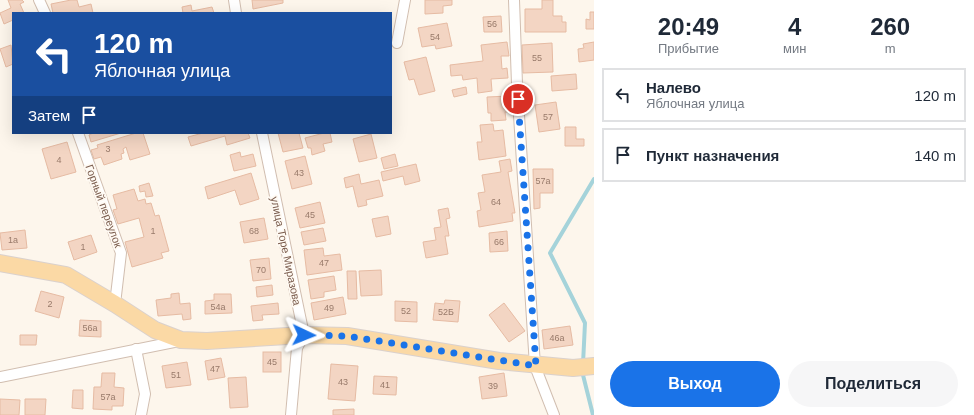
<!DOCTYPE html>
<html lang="ru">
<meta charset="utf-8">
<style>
body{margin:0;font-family:Helvetica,sans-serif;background:#f6f6f7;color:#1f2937;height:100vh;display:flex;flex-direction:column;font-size:15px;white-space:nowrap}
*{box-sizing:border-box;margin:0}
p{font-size:13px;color:#747a83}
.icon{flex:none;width:22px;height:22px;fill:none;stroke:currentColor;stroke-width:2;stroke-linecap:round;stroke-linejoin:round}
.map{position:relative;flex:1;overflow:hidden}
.sheet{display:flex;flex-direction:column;background:#fff;width:380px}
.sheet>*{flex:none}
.guide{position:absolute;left:12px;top:12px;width:380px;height:122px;border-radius:0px;box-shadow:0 4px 16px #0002;background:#1a4fa0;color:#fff;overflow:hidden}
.pin{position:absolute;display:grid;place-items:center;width:34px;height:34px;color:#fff;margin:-17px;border:2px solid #fff;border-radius:50%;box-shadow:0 1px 4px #0007}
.me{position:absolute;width:44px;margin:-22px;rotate:92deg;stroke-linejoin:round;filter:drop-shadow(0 0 3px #0008)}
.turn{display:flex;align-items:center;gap:14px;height:84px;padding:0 16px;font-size:18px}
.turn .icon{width:52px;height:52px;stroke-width:2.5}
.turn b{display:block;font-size:28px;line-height:34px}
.then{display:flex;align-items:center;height:38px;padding:0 16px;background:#0003;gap:8px;font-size:15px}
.eta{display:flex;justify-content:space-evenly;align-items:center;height:68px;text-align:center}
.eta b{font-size:24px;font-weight:700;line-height:28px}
.primary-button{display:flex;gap:8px;margin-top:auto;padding:8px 16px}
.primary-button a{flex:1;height:46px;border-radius:24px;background:#1a73e8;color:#fff;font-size:16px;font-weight:700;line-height:46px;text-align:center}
.primary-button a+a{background:#f6f6f7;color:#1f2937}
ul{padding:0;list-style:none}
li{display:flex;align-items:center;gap:12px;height:54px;margin:0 8px 6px;padding:0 8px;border:2px solid #e0e1e3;border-radius:0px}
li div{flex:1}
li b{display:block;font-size:15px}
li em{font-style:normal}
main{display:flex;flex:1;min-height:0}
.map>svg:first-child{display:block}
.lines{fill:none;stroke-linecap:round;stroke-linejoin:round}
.stream{stroke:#a5d3da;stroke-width:4}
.building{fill:#f3d5c3;stroke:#e6bba3}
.minor-casing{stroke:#d1beb0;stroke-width:12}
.primary-casing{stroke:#dad1cd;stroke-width:18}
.minor{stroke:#fff;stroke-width:10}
.primary{stroke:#fbd9a5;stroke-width:16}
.route{stroke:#1a73e8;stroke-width:7;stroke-dasharray:0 12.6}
.labels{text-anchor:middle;stroke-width:3.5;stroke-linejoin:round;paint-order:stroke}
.number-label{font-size:9px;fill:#987a6a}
.street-label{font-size:11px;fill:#7a5c4d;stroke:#fffaf3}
</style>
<main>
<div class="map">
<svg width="594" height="415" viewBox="0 0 594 415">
<rect width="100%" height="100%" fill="#fdf6ec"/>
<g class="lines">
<g class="stream">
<path d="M 583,364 L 585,323 L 550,253 L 594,179"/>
<path d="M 582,371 L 593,415"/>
</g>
</g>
<g class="building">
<path d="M 8,0 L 22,0 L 24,2 L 20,4 L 24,13 L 13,13 L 13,20 L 4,24 L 0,13 L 11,8 Z"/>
<path d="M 71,0 L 77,0 L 79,7 L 91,4 L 93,13 L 53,13 L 51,4 Z"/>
<path d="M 252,0 L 283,0 L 283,3 L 253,9 Z"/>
<path d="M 425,0 L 452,0 L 452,5 L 443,6 L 443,13 L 425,14 Z"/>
<path d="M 542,0 L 553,0 L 553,16 L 562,16 L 562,22 L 566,22 L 566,32 L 525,32 L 525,9 L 542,9 Z"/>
<path d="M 191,5 L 192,11 L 212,7 L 214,13 L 183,13 L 182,7 Z"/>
<path d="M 590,12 L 594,12 L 594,29 L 586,29 L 586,19 L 590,20 Z"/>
<path d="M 501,16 L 502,32 L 484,32 L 483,17 Z"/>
<path d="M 447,23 L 452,46 L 436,49 L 435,45 L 422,47 L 418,28 Z"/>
<path d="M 507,42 L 509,56 L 501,56 L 502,69 L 507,68 L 508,78 L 491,79 L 492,91 L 478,93 L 477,78 L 463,80 L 462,75 L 451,76 L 450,65 L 483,61 L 481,45 Z"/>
<path d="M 594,42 L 594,60 L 579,62 L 578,49 L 584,48 L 583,44 Z"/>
<path d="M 552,43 L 553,72 L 523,73 L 522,45 Z"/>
<path d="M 11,45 L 13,64 L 6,67 L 0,49 Z"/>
<path d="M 426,57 L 435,91 L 419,95 L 414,79 L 409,80 L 404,62 Z"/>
<path d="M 576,74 L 577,89 L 552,91 L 551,76 Z"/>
<path d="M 466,87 L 467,94 L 454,97 L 452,90 Z"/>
<path d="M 509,96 L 510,112 L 505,112 L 506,120 L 491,121 L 491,113 L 488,113 L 487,97 Z"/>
<path d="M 556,102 L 560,129 L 539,132 L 535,105 Z"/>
<path d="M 493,124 L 494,131 L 503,130 L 506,156 L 479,160 L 477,142 L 482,142 L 480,125 Z"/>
<path d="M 565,127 L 576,127 L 576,139 L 584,139 L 584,146 L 565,146 Z"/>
<path d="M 93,133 L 121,133 L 91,142 L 89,135 Z"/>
<path d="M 136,133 L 143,133 L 150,154 L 130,160 L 126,147 L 123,149 L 124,153 L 121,154 L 122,159 L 104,165 L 101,157 L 94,159 L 91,150 L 98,148 L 97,145 Z"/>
<path d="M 203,133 L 248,133 L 250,138 L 227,145 L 225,136 L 191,146 L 188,137 Z"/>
<path d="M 278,133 L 299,133 L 303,148 L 283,152 Z"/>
<path d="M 324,133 L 330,133 L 332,142 L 323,144 L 325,151 L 312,155 L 311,148 L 308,148 L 305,138 Z"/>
<path d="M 371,134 L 377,158 L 359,162 L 353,139 Z"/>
<path d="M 67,142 L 76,172 L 51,179 L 42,149 Z"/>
<path d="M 240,152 L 241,157 L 253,154 L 256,166 L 234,171 L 230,155 Z"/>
<path d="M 395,154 L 398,166 L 384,169 L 381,158 Z"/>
<path d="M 305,156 L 312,184 L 292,189 L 285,161 Z"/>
<path d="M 510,159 L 512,171 L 508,172 L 515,213 L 512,213 L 513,221 L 479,227 L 477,211 L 481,210 L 478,193 L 485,192 L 482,175 L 501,172 L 499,161 Z"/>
<path d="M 416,164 L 420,181 L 405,185 L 403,176 L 383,181 L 381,172 Z"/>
<path d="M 533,169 L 553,169 L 553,193 L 540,193 L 540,208 L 534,209 Z"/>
<path d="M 251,173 L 259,199 L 240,205 L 235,190 L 208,199 L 205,187 Z"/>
<path d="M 359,174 L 361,184 L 379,180 L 383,196 L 366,200 L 367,205 L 358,207 L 353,186 L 346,188 L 344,178 Z"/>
<path d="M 149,183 L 153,196 L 146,197 L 145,191 L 140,192 L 139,186 Z"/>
<path d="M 134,189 L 138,201 L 145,199 L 146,204 L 151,203 L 155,216 L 159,215 L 169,251 L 161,253 L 163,258 L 132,267 L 125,242 L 144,237 L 139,218 L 118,224 L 113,210 L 117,209 L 113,195 Z"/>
<path d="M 320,202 L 325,223 L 300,228 L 295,208 Z"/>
<path d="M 448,208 L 450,218 L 446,219 L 449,236 L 445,236 L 448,254 L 426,258 L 423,242 L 436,240 L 434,228 L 441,227 L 438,210 Z"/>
<path d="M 388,216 L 391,234 L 376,237 L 372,219 Z"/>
<path d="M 264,218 L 268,239 L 244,243 L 240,222 Z"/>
<path d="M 323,228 L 326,241 L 304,245 L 301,232 Z"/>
<path d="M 25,230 L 27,248 L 2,250 L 0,233 Z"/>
<path d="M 507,231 L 508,251 L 490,252 L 489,233 Z"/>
<path d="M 91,235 L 97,252 L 74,260 L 68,242 Z"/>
<path d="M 323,248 L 324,256 L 340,254 L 342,270 L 307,275 L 304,250 Z"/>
<path d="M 269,258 L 271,279 L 253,281 L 250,260 Z"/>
<path d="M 381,270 L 382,295 L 361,296 L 359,271 Z"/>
<path d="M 347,271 L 356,271 L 357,299 L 348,299 Z"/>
<path d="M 334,276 L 336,290 L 324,292 L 324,297 L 311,299 L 308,280 Z"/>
<path d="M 272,285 L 273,295 L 257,297 L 256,287 Z"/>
<path d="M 41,291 L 64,297 L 59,318 L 35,311 Z"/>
<path d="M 179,293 L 180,304 L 190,303 L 191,319 L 183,320 L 182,314 L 158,316 L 156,300 L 171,298 L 171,294 Z"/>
<path d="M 214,294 L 231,294 L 232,313 L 205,314 L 205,301 L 214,300 Z"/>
<path d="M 343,297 L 346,314 L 314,320 L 311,303 Z"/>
<path d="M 445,300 L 460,301 L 458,322 L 433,320 L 435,303 L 444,304 Z"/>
<path d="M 395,301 L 417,302 L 417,322 L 395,321 Z"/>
<path d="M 278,303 L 279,314 L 262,315 L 263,320 L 253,321 L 251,306 Z"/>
<path d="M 504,303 L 525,331 L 509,342 L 489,315 Z"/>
<path d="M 80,320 L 101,321 L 101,337 L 79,336 Z"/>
<path d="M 570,326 L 573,345 L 544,349 L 542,330 Z"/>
<path d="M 20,335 L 37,335 L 36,345 L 20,345 Z"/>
<rect x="263" y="352" width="18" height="20"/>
<path d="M 221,358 L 225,377 L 208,380 L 205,361 Z"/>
<path d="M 187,362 L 191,385 L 166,388 L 162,366 Z"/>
<path d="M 331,364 L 358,366 L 355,401 L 328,399 Z"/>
<path d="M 102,373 L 115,373 L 114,387 L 124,388 L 123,406 L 112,406 L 112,410 L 93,409 L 94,387 L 101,387 Z"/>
<path d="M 504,373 L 507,396 L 482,399 L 479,377 Z"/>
<path d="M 374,376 L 397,377 L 396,395 L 373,394 Z"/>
<path d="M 246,377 L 248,407 L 230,408 L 228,378 Z"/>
<path d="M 73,390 L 83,390 L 83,409 L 72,408 Z"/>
<path d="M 0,399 L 20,400 L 19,415 L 0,415 Z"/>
<path d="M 25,399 L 46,399 L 45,415 L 25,415 Z"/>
<path d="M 354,409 L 354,415 L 333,415 L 333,410 Z"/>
</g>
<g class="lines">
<g class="minor-casing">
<g id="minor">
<path d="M 39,0 L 45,13"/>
<path d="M 234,0 L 236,13"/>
<path d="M 514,0 L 517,84 L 535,366 L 554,415"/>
<path d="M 397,43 L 405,0"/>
<path d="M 78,133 L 121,253 L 115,304"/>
<path d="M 262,133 L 304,335 L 297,348 L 291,415"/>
<path d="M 136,349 L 145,394 L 141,415"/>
<path d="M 0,377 L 179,341"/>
</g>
</g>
<g class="primary-casing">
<path id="primary" d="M 0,263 L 66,275 L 115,304 L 155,330 L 181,340 L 207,341 L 304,335 L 347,336 L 499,361 L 573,368 L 594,366"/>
</g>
<use href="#minor" class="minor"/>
<use href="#primary" class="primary"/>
</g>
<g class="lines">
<path class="route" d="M 304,335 L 347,336 L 536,366 L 518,99"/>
</g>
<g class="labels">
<g class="number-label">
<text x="492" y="27">56</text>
<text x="435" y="40">54</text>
<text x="537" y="61">55</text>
<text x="548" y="120">57</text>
<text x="108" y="152">3</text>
<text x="59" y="163">4</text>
<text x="299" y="176">43</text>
<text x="543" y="184">57а</text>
<text x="496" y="205">64</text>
<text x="310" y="218">45</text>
<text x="153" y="234">1</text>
<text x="254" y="234">68</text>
<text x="13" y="243">1а</text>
<text x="499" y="245">66</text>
<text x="83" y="250">1</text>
<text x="324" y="266">47</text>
<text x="261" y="273">70</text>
<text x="50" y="307">2</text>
<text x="218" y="310">54а</text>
<text x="329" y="311">49</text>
<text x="406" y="314">52</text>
<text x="446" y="315">52Б</text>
<text x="90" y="331">56а</text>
<text x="557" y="341">46а</text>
<text x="272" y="365">45</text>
<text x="215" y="372">47</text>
<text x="176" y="378">51</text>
<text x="343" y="385">43</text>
<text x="385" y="388">41</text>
<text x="493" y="389">39</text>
<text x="108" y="400">57а</text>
</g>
<g class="street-label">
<text transform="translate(104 206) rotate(70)" y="4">Горный переулок</text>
<text transform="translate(286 251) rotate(78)" y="4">улица Торе Миразова</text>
</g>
</g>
</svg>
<div class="pin" style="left:518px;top:99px;background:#d93025"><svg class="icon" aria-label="arrive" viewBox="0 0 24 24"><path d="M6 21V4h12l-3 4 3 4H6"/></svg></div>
<svg class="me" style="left:304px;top:335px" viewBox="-20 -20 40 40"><path d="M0-17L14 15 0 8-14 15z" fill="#1a73e8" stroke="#fff" stroke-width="4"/></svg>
<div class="guide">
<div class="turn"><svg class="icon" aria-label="left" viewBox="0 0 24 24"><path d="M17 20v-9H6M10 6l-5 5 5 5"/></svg><div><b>120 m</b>Яблочная улица</div></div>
<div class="then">Затем<svg class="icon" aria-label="arrive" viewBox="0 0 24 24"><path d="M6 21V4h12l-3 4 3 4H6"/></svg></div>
</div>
</div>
<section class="sheet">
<div class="eta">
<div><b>20:49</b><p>Прибытие</p></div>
<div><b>4</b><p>мин</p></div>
<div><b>260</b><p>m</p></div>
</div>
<ul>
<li><svg class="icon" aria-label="left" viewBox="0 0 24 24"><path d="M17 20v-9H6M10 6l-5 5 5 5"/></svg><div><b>Налево</b><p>Яблочная улица</p></div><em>120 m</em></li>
<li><svg class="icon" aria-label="arrive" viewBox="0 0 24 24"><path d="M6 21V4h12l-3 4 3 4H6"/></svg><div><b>Пункт назначения</b></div><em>140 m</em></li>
</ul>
<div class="primary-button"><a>Выход</a><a>Поделиться</a></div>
</section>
</main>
